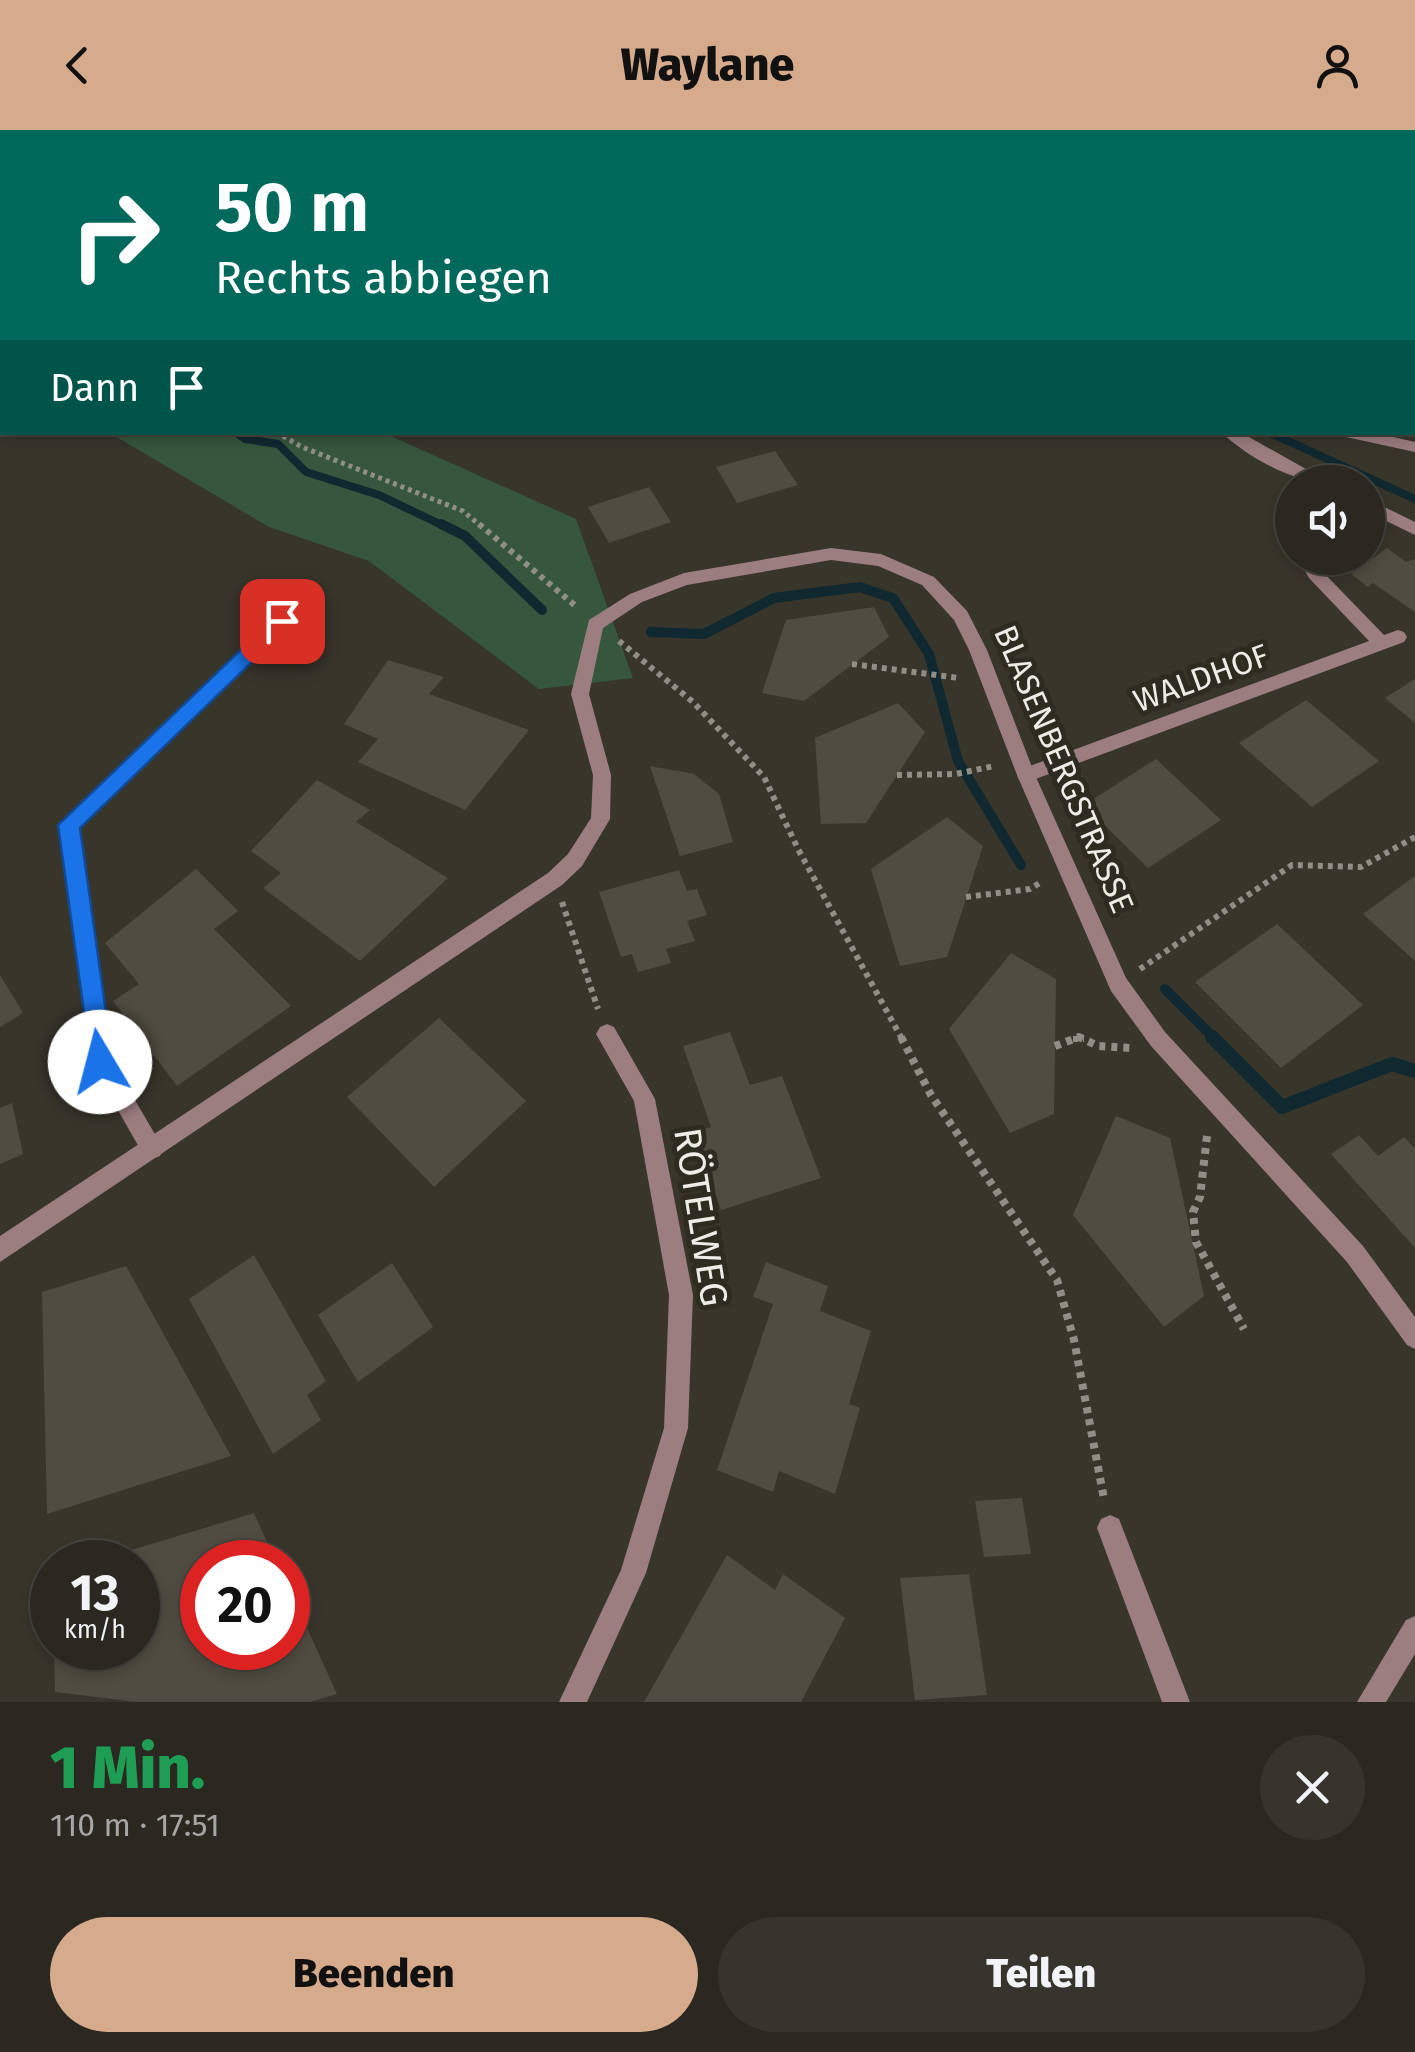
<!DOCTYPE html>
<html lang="de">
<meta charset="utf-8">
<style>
body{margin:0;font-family:"Fira Sans",sans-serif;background:#36342d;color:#f1f3f6;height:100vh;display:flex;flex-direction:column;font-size:38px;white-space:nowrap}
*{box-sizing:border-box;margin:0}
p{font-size:32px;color:#a5a6a5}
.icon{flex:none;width:55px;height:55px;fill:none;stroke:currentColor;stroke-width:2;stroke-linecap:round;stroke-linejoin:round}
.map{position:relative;height:1572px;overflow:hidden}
.sheet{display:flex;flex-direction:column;background:#2a2820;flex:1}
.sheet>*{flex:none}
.banner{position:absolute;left:0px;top:0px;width:1415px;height:305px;box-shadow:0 5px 15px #0003,0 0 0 2px #46443e;background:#00695c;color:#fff;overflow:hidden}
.fabs{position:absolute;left:1275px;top:335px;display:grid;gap:20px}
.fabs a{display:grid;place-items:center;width:110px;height:110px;border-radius:50%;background:#2a2820;box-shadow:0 5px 15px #0003,0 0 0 2px #46443e;font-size:50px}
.speed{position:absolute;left:30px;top:1410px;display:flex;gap:20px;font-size:50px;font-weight:700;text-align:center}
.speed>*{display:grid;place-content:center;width:130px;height:130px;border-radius:50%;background:#2a2820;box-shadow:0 5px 15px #0003,0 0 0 2px #46443e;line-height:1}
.speed small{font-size:25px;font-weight:400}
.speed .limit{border:15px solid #d22;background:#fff;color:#111}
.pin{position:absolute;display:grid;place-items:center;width:85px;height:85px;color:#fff;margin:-42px;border-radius:20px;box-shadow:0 5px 15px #0006}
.me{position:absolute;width:110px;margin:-55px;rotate:352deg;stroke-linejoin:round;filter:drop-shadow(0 0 8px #0008)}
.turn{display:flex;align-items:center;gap:35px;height:210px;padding:0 50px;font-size:45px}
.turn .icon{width:130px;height:130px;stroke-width:2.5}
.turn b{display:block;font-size:70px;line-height:85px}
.then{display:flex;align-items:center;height:95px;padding:0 50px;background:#0003;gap:20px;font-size:38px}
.round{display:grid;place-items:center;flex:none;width:105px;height:105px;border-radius:52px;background:#36342d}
.headline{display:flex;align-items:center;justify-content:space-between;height:170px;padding:0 50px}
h1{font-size:60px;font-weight:800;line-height:75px;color:#1e9e55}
.button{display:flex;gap:20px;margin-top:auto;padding:20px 50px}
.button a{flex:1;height:115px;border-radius:60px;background:#d6ab8b;color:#111;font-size:40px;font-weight:800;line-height:115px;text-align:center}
.button a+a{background:#36342d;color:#f1f3f6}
header{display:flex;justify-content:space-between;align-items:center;height:130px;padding:0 50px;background:#d6ab8b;color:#111;font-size:45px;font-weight:800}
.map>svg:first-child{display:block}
.green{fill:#36573e}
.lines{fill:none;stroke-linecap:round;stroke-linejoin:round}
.stream-far2{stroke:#102931;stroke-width:8}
.stream-far1{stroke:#102931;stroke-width:10}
.stream{stroke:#102931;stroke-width:14}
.building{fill:#504c41}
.path-far2{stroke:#918e86;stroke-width:5;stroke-dasharray:4 4;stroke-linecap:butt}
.path-far1{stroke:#918e86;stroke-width:6;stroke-dasharray:5 5;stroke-linecap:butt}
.path{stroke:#918e86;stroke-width:8;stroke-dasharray:6 6;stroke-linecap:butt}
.lane{fill:#9c7d80;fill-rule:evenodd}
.street{fill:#9c7d80;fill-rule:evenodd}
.route{fill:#1a73e8;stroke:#114b97;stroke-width:2.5}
.labels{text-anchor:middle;stroke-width:10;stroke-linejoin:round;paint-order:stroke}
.street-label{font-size:32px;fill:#eeece6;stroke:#2e2b21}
.near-street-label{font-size:38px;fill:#eeece6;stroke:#2e2b21}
</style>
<header><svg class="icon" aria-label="back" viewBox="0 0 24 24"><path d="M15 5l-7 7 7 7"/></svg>Waylane<svg class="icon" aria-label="person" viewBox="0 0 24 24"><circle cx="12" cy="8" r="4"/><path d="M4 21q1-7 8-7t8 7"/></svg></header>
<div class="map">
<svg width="1415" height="1572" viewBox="0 0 1415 1572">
<rect width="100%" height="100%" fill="#38352b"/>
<g class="green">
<path d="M 211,0 L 1415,0 L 1415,306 L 1404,303 L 1412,302 L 1412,2 Z"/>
<path d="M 110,303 L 384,303 L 576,389 L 633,548 L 539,559 L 369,431 L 269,397 Z"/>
</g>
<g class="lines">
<g class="stream-far2">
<path d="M 235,302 L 245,309 L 278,314 L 306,342 L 379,365 L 446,397"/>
<path d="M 1268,302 L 1415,369"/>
</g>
<g class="stream-far1">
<path d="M 441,394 L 465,406 L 542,480"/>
<path d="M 651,502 L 704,504 L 774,468 L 860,457 L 893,468 L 929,524 L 958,631 L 1021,735"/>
<path d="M 1165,859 L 1215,909"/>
</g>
<path class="stream" d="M 1212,907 L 1282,977 L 1392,934 L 1415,941"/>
</g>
<g class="building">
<path d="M 775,321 L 798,355 L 737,373 L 716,337 Z"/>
<path d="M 649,357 L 671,392 L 609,413 L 588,377 Z"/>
<path d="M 1387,418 L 1406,432 L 1415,429 L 1415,482 L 1373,453 L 1368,457 L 1351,444 Z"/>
<path d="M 874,477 L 889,507 L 804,571 L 762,563 L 786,490 Z"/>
<path d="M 388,530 L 444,547 L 429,564 L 529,600 L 465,680 L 358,632 L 378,609 L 344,594 Z"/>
<path d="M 1415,549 L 1415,593 L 1385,568 Z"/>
<path d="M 1306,570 L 1379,631 L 1312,677 L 1239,613 Z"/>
<path d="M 898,573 L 925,602 L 866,693 L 821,694 L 815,608 Z"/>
<path d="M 1156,629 L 1221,690 L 1148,738 L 1084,675 Z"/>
<path d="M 650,636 L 694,644 L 719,664 L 733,712 L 680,726 Z"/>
<path d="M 317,650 L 370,680 L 356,692 L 448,748 L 360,831 L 263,758 L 281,743 L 251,721 Z"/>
<path d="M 947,687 L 983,716 L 947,827 L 900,836 L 871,739 Z"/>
<path d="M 196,739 L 238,781 L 214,799 L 291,876 L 177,956 L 113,871 L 139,854 L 105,813 Z"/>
<path d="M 679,740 L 687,761 L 697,759 L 707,785 L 687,791 L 695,811 L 666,819 L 671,833 L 638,842 L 632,824 L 621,827 L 599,762 Z"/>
<path d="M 1415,746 L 1415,831 L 1363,784 Z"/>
<path d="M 1277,794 L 1363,875 L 1281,938 L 1195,852 Z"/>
<path d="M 1011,823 L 1056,849 L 1054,984 L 1010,1003 L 949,899 Z"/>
<path d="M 0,845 L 23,883 L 0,897 Z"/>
<path d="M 439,888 L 526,971 L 434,1057 L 347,967 Z"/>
<path d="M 730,902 L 750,955 L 782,946 L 821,1048 L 721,1080 L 694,1002 L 711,997 L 683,916 Z"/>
<path d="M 12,973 L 23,1024 L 0,1034 L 0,978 Z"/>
<path d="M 1116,986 L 1170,1008 L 1204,1166 L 1164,1197 L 1073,1085 Z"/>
<path d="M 1359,1005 L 1378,1026 L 1404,1007 L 1415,1019 L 1415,1118 L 1331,1024 Z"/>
<path d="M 254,1125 L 326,1251 L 307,1265 L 321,1290 L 273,1324 L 189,1169 Z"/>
<path d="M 766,1132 L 828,1156 L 820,1181 L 871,1201 L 849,1274 L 860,1278 L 835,1364 L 779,1341 L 773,1362 L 717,1340 L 773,1174 L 753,1167 Z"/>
<path d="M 392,1133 L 433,1197 L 358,1252 L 318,1185 Z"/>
<path d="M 126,1136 L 231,1326 L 47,1384 L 42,1162 Z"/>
<path d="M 1022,1368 L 1031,1424 L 984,1427 L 975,1371 Z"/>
<path d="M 254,1383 L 276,1432 L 202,1432 L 202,1518 L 288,1518 L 288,1456 L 337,1564 L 310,1572 L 137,1572 L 55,1562 L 54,1518 L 138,1518 L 138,1432 L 92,1432 Z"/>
<path d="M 727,1425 L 775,1460 L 783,1444 L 845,1488 L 801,1572 L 644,1572 Z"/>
<path d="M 969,1444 L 987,1565 L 915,1570 L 900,1448 Z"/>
</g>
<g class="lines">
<path class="path-far2" d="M 276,302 L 302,317 L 463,381 L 482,397"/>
<g class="path-far1">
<path d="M 479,394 L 578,478"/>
<path d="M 619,511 L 693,572 L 764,647 L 798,719 L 902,909"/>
<path d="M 852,534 L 959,548"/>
<path d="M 897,645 L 956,644 L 994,636"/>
<path d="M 966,767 L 1030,759 L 1043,751"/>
<path d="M 562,772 L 598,879"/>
<path d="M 1140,839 L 1292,735 L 1361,737 L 1415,707"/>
<path d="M 1073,909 L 1084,909"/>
</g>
<g class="path">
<path d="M 901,907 L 931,965 L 1057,1150 L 1074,1210 L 1104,1369"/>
<path d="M 1055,916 L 1079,907 L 1098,916 L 1130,918"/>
<path d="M 1207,1006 L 1200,1067 L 1193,1082 L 1196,1112 L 1244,1199"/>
</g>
<g class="lane">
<path d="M 1221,302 L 1240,302 L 1329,352 C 1294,354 1246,326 1221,302 Z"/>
<path d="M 1368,369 L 1415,392 L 1415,405 L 1368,382 Z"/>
<path d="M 1298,428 L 1314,428 L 1321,440 L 1384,505 L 1398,500 L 1404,502 L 1407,507 L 1404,512 L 1033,650 L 1019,650 L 1017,645 L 1019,640 L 1369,511 L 1309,448 Z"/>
<path d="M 282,485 L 288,486 L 291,491 L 288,496 L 79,698 L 111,929 L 163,1018 L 160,1026 L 152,1029 L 144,1026 L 90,931 L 59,695 L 276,486 Z"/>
<path d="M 1110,1385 L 1119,1389 L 1190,1572 L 1162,1572 L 1097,1398 L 1101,1389 Z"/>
</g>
<g class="street">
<rect x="0" y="89" width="2" height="8"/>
<path d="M 1339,302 L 1372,302 L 1415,312 L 1415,322 L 1346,307 Z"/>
<path d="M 831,418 L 881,424 L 934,447 L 967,481 L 987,520 L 1035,645 L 1126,848 L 1165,902 L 1363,1116 L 1415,1187 L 1415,1219 L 1407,1215 L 1347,1132 L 1151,916 L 1111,861 L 1017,645 L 969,520 L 954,490 L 922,455 L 878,436 L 831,430 L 687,455 L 642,472 L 603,498 L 589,564 L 611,645 L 610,689 L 582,736 L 562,755 L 0,1132 L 0,1106 L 548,743 L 568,724 L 591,688 L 593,645 L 571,564 L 589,490 L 630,464 L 684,443 Z"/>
<path d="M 607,894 L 614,897 L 655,969 L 693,1165 L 688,1298 L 646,1443 L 587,1572 L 559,1572 L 621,1440 L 664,1298 L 669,1165 L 634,971 L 596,904 L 600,897 Z"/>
<path d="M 1415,1486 L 1415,1524 L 1386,1572 L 1357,1572 L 1406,1490 Z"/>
</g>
</g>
<path class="route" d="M 282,484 L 289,486 L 289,496 L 80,698 L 113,932 L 109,939 L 100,943 L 92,939 L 58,695 L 276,486 Z"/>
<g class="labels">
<g class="street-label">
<text transform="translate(1201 548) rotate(-20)" y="11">WALDHOF</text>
<text transform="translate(1064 639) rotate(67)" y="11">BLASENBERGSTRASSE</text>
</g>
<g class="near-street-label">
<text transform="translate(701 1087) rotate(81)" y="13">RÖTELWEG</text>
</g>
</g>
</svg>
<div class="fabs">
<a><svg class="icon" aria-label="sound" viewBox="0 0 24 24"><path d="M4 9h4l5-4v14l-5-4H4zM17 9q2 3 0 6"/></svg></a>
</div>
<div class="speed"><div>13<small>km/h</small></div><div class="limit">20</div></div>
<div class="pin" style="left:282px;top:491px;background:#d93025"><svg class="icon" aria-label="arrive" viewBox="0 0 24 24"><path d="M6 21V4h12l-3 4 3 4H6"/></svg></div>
<svg class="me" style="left:100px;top:932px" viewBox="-20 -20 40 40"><circle r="19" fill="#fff"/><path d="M0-13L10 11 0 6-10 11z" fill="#1a73e8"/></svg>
<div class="banner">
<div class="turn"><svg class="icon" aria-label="right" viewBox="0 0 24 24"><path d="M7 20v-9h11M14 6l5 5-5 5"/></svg><div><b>50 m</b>Rechts abbiegen</div></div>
<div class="then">Dann<svg class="icon" aria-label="arrive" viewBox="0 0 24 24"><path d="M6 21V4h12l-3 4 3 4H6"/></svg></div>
</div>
</div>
<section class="sheet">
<div class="headline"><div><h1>1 Min.</h1><p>110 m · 17:51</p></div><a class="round"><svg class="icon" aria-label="close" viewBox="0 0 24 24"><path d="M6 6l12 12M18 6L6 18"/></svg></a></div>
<div class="button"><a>Beenden</a><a>Teilen</a></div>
</section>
